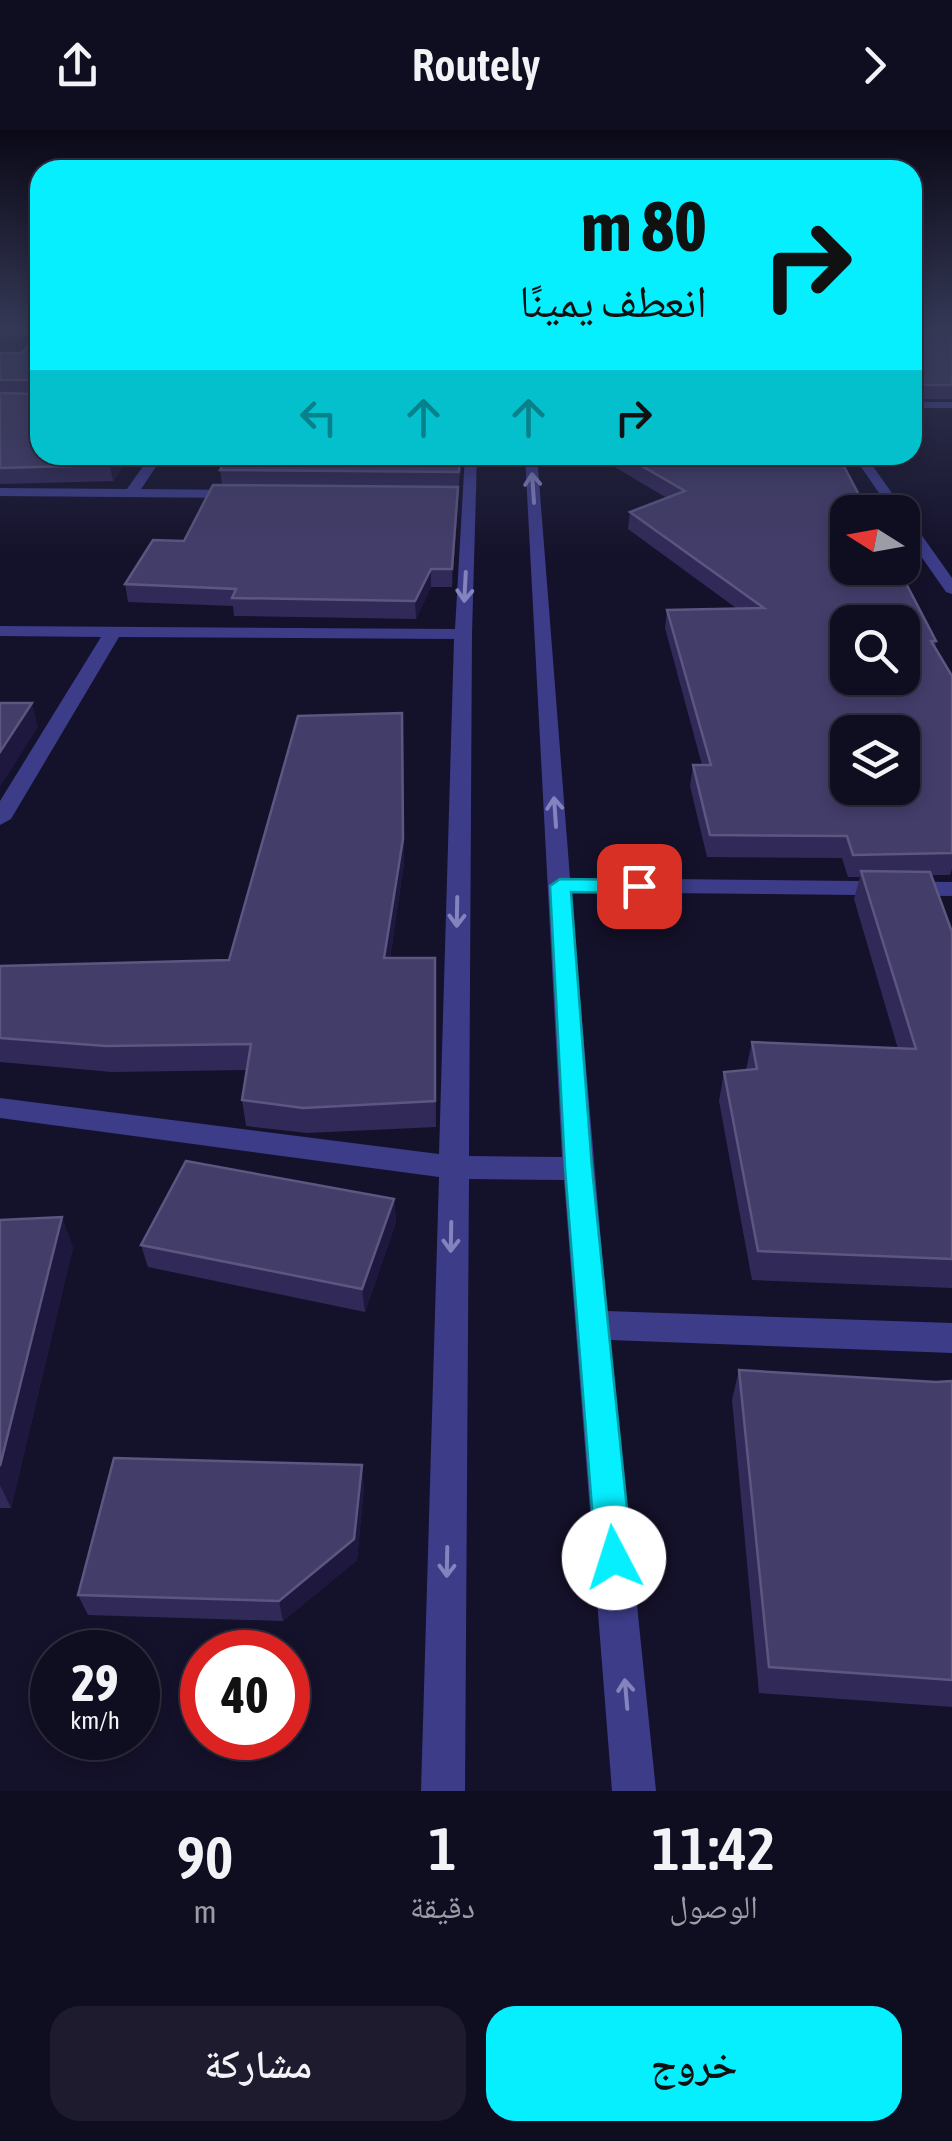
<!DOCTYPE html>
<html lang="ar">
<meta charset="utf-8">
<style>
body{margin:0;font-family:"Asap Condensed","Noto Naskh Arabic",sans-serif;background:#1d1b2d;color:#f1f3f6;direction:rtl;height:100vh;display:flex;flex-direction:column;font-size:38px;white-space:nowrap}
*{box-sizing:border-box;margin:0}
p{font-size:32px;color:#9b9ca5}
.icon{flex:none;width:55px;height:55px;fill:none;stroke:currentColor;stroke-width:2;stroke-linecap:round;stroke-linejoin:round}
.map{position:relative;height:1661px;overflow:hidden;direction:ltr}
.sheet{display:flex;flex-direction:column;background:#0f0d20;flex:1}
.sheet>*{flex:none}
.guide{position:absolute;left:30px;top:30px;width:892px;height:305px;border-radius:30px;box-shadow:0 5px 15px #0003,0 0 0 2px #2f2d3e;direction:rtl;background:#06efff;color:#111;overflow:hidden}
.needle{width:65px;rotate:281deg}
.controls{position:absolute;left:830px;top:365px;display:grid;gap:20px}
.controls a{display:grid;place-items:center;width:90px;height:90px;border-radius:20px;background:#0f0d20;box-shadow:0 5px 15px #0003,0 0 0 2px #2f2d3e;font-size:50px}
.speed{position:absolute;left:30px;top:1500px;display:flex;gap:20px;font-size:50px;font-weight:700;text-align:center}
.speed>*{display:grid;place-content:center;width:130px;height:130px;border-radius:50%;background:#0f0d20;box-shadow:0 5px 15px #0003,0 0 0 2px #2f2d3e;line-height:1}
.speed small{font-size:25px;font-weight:400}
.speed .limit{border:15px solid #d22;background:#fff;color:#111}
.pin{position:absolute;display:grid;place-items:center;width:85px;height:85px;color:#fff;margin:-42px;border-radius:20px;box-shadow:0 5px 15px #0006}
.me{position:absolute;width:110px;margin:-55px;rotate:355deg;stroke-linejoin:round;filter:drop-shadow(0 0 8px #0008)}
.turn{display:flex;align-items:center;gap:35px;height:210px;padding:0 50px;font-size:45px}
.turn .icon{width:130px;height:130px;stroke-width:2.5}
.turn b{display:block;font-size:70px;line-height:85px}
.lanes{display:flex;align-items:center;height:95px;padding:0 50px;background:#0003;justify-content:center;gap:50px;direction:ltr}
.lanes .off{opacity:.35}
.eta{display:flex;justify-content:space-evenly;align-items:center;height:170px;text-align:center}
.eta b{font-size:60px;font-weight:600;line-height:70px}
.primary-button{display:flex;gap:20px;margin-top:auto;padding:20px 50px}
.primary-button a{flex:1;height:115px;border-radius:30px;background:#06efff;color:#111;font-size:40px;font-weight:600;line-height:115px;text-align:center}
.primary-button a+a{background:#1d1b2d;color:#f1f3f6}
header{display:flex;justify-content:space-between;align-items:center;height:130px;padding:0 50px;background:#0f0d20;font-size:45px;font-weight:600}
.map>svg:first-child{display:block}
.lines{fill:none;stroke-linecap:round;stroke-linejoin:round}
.minor{fill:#3c3c89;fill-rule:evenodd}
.wall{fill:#312a58}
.shaded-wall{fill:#1e183e}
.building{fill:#433d6a;stroke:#5c5681;stroke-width:2.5;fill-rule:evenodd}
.oneway{stroke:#8483be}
.route{fill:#06efff;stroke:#049ba6;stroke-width:2.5}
</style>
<header><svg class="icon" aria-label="forward" viewBox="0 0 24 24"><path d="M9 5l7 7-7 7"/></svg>Routely<svg class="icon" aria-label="share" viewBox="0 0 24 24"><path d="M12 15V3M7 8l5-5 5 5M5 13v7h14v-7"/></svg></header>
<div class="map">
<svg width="952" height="1661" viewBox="0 0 952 1661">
<rect width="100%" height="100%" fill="#14112a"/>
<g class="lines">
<g class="minor">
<rect x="0" y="200" width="40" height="6"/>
<rect x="912" y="272" width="40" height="6"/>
<path d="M 151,325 L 164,325 L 141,359 L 239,360 L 246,364 L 239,368 L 0,366 L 0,358 L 127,359 Z"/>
<path d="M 465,325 L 477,325 L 472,504 L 469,1026 L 562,1027 L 525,325 L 537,325 L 570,748 L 952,752 L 952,766 L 571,762 L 607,1181 L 952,1193 L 952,1223 L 610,1210 L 656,1661 L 612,1661 L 564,1050 L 469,1049 L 465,1661 L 421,1661 L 439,1047 L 0,988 L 0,968 L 439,1024 L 454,509 L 119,507 L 11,689 L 0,695 L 0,671 L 101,507 L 0,506 L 0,496 L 455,499 Z"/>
<path d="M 853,325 L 865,325 L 952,448 L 952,464 L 946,462 L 902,399 L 902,382 L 892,382 Z"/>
</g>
</g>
<g class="wall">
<rect x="912" y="196" width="40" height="73"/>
<path d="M 40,206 L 40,325 L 132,325 L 113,351 L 0,354 L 0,223 L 21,223 Z"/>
<path d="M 461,325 L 452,457 L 431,457 L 416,489 L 234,486 L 233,476 L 128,472 L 125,454 L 184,411 L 222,355 L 220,340 Z"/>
<path d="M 614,325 L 838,325 L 936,511 L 935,517 L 952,546 L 952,739 L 950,745 L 931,745 L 952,802 L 952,1158 L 752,1150 L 719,971 L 724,942 L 746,940 L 752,912 L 898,919 L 854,769 L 860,747 L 848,747 L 842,728 L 707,727 L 690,656 L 693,635 L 702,635 L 665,498 L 667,480 L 736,478 L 628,399 L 630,382 L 667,368 L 613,336 Z"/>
<path d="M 403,606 L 404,733 L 390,828 L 435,828 L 436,997 L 307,1003 L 246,996 L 242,970 L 247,940 L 112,942 L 0,932 L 0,836 L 229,830 Z"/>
<path d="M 394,1069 L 396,1092 L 365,1182 L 148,1137 L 141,1115 Z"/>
<path d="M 0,1090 L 73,1117 L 11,1378 L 0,1378 Z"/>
<path d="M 739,1240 L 936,1252 L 952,1251 L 952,1577 L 759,1563 L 732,1270 Z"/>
<path d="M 364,1356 L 357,1430 L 283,1491 L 88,1485 L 78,1465 Z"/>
</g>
<g class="shaded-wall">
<path d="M 118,325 L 132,325 L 113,351 L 110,335 Z"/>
<path d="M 458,357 L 458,373 L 452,457 L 452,439 Z"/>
<path d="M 431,439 L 431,457 L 416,489 L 415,471 Z"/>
<path d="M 32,573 L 38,597 L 0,657 L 0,622 Z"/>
<path d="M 402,583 L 404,733 L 386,854 L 384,828 Z"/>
<path d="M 394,1069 L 396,1092 L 365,1182 L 362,1159 Z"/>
<path d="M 62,1087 L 73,1117 L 11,1378 L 0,1355 L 0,1336 Z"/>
<path d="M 362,1335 L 364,1356 L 357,1430 L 283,1491 L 279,1471 Z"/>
</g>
<g class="building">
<rect x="912" y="196" width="40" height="59"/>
<path d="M 40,206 L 40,253 L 37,250 L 0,250 L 0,223 L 21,223 Z"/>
<path d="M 40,256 L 40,325 L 118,325 L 110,335 L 0,338 L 0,263 L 37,264 Z"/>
<path d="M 228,325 L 460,325 L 459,342 L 220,340 Z"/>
<path d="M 623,325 L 838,325 L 868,382 L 848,382 L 848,438 L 898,438 L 936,511 L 931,511 L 952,546 L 952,723 L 853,725 L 847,706 L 710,705 L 693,635 L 711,635 L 667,480 L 764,478 L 630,382 L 685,361 ZM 848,492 L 902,492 L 902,548 L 848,548 ZM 848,602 L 902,602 L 902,658 L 848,658 Z"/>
<path d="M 213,355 L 458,357 L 452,439 L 431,439 L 415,471 L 232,468 L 236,459 L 125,454 L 153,410 L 184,411 Z"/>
<path d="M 0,573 L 32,573 L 0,622 Z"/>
<path d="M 402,583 L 403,709 L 384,828 L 435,828 L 435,971 L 303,978 L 242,970 L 251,914 L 106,916 L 0,908 L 0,836 L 229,830 L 298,586 Z"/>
<path d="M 861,741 L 930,742 L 952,802 L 952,1129 L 758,1121 L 724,942 L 757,939 L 752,912 L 916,919 Z"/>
<path d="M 186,1031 L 394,1069 L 362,1159 L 141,1115 Z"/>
<path d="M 62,1087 L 0,1336 L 0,1090 Z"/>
<path d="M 739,1240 L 936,1252 L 952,1251 L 952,1550 L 769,1537 Z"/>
<path d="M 114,1328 L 362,1335 L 354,1409 L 279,1471 L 78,1465 Z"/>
</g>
<defs><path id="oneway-shaft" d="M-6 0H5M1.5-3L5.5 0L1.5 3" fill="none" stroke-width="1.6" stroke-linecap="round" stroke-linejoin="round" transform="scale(2.5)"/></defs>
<g class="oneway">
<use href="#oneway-shaft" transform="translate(533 358) rotate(-94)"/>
<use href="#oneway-shaft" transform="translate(465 457) rotate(93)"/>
<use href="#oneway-shaft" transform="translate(555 682) rotate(-94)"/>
<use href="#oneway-shaft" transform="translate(457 782) rotate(91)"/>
<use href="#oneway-shaft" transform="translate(451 1107) rotate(91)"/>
<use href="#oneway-shaft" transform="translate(447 1432) rotate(91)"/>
<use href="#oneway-shaft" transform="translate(626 1564) rotate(-95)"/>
</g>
<linearGradient id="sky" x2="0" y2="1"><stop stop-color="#0b0917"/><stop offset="0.46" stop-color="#343855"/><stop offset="1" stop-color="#343855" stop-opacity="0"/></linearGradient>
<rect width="952" height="429" fill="url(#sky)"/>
<path class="route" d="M 560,749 L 639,750 L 649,756 L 639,763 L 571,762 L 592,1038 L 632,1428 L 627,1441 L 614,1446 L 601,1441 L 596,1428 L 565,1038 L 550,756 Z"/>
</svg>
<div class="controls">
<a><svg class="needle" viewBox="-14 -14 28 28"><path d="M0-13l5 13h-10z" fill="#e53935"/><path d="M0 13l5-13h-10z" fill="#9b9ca5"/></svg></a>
<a><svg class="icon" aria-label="search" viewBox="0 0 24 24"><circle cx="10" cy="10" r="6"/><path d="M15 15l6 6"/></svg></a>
<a><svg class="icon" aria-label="layers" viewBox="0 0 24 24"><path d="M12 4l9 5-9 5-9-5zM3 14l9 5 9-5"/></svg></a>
</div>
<div class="speed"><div>29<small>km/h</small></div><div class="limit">40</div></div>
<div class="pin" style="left:639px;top:756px;background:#d93025"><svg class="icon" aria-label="arrive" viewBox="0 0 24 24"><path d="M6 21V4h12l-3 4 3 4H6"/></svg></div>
<svg class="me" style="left:614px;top:1428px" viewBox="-20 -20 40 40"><circle r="19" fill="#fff"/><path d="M0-13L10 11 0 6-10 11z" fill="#06efff"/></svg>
<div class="guide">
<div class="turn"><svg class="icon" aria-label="right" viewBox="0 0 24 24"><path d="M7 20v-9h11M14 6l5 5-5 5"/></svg><div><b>80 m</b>انعطف يمينًا</div></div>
<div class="lanes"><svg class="icon off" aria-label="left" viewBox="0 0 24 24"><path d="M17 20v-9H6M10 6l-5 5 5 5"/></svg><svg class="icon off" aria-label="ahead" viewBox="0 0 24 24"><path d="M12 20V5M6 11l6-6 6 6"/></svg><svg class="icon off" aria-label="ahead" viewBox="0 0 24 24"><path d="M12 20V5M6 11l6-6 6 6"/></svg><svg class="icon" aria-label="right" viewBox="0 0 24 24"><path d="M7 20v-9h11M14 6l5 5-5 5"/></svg></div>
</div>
</div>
<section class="sheet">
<div class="eta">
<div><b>11:42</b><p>الوصول</p></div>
<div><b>1</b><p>دقيقة</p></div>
<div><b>90</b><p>m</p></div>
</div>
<div class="primary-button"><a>خروج</a><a>مشاركة</a></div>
</section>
